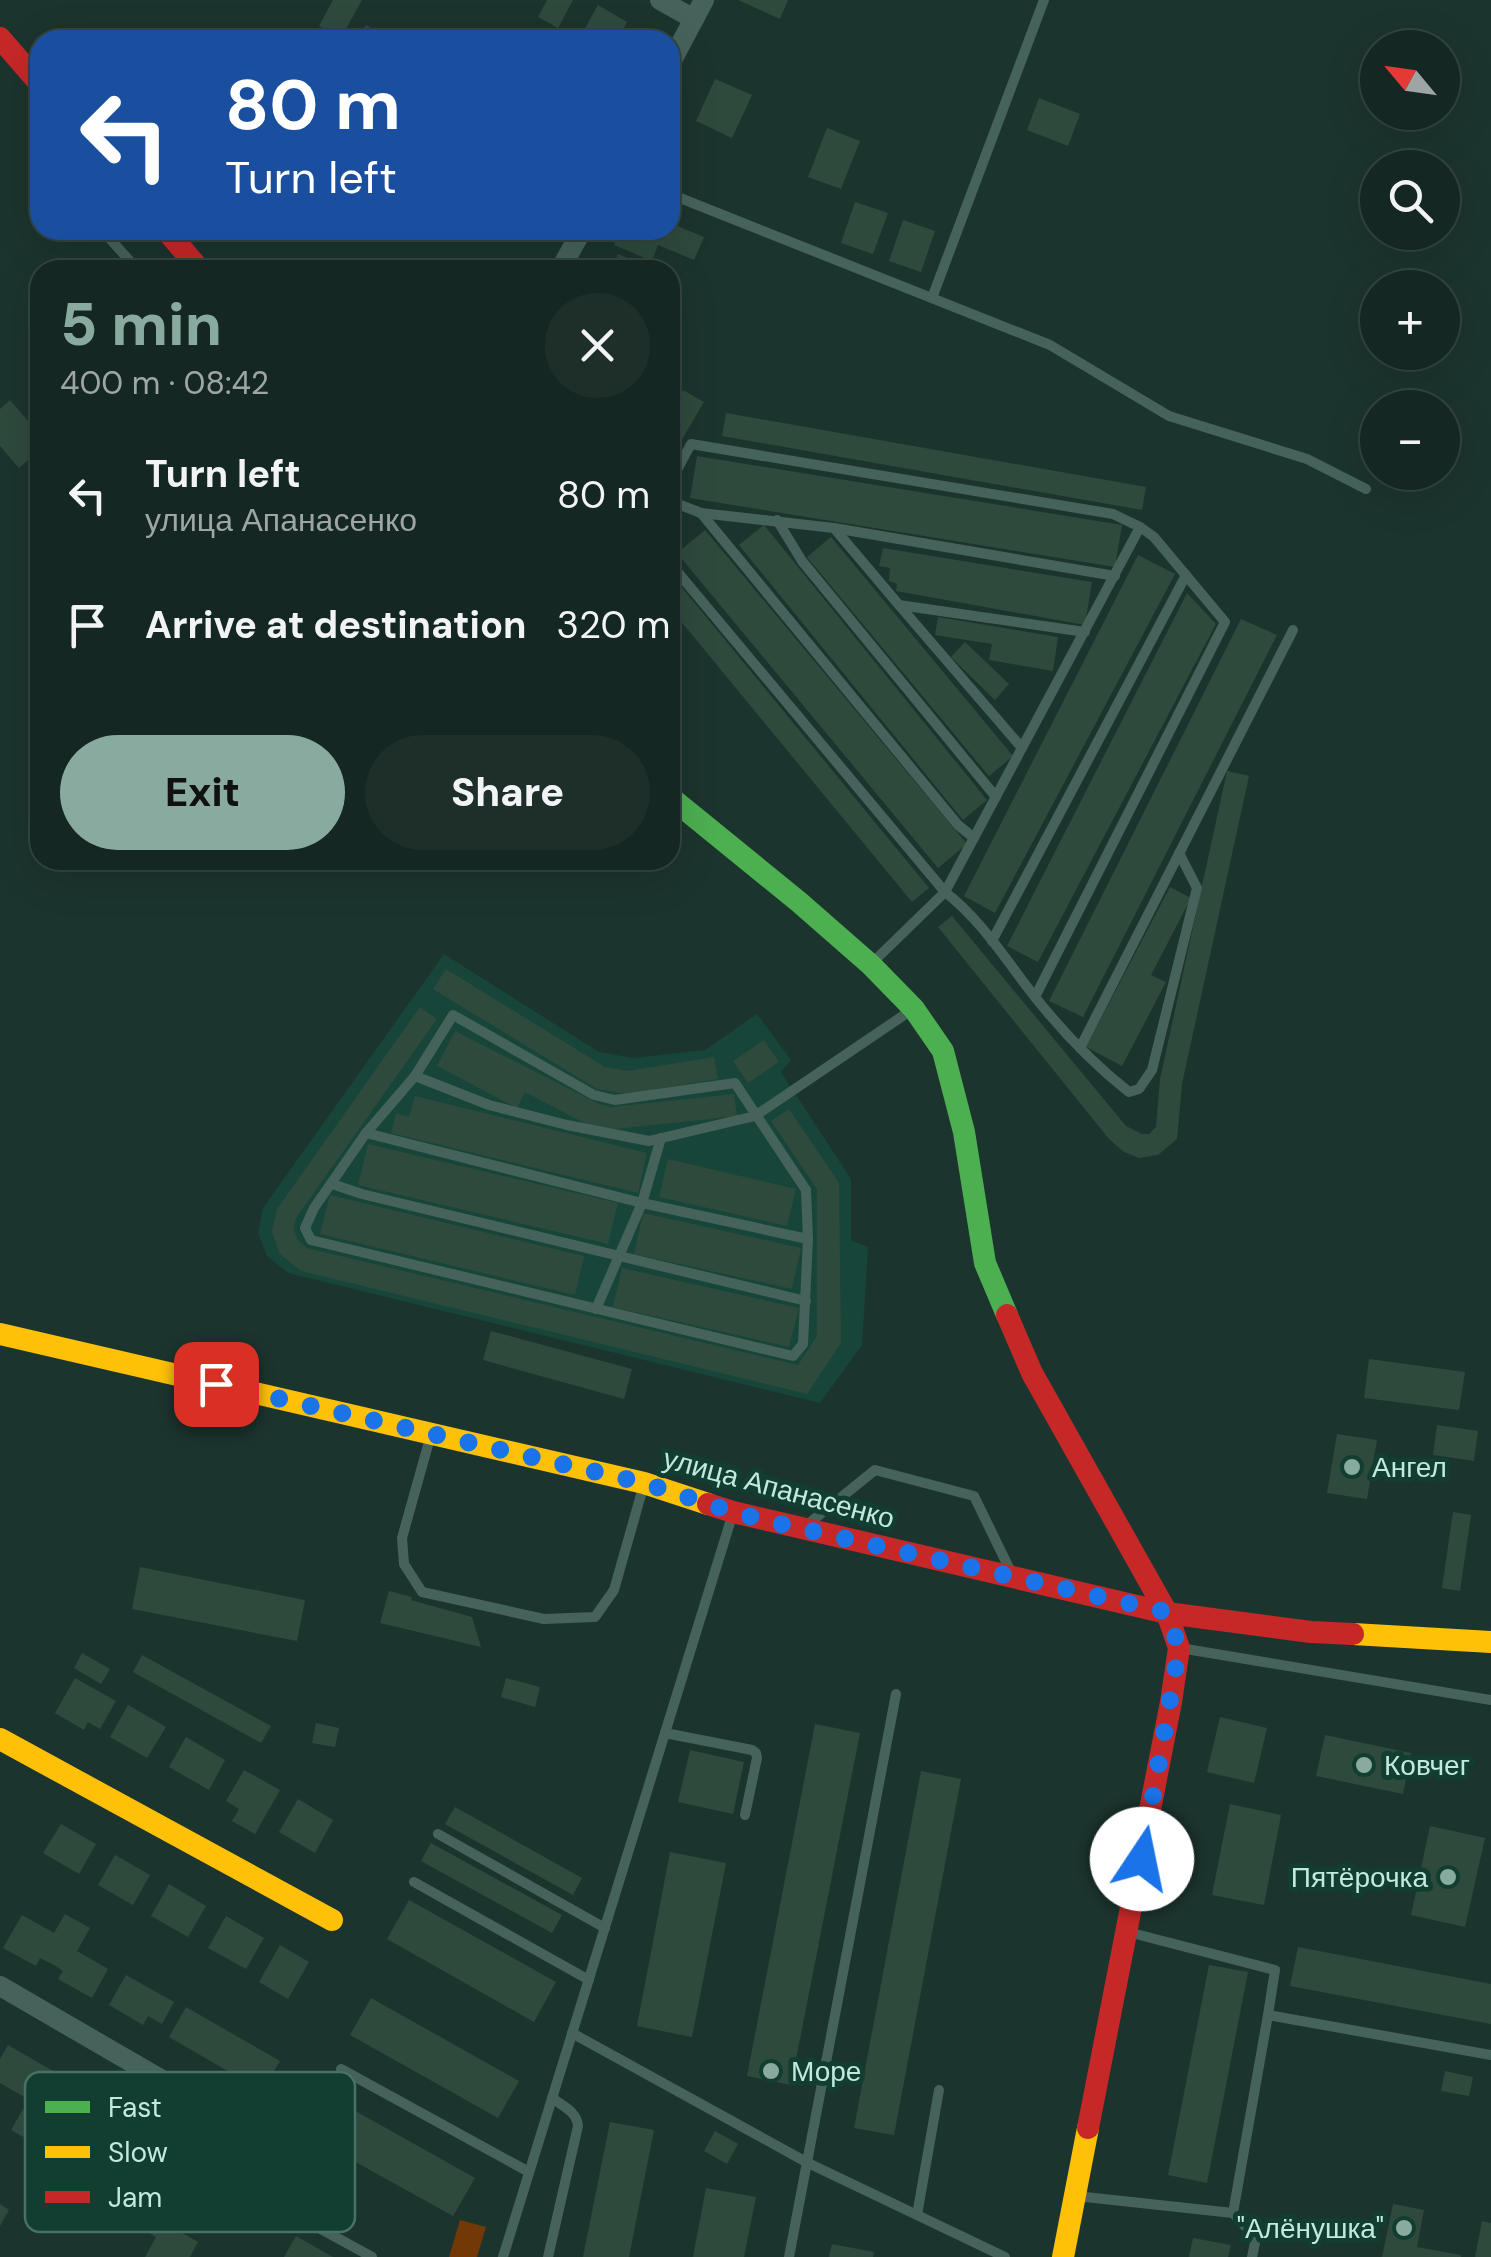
<!DOCTYPE html>
<meta charset="utf-8">
<style>
body{margin:0;font-family:"DM Sans",sans-serif;background:#1e2f2a;color:#f1f3f6;height:100vh;display:flex;flex-direction:column;font-size:38px;white-space:nowrap}
*{box-sizing:border-box;margin:0}
p{font-size:32px;color:#9da5a5}
.icon{flex:none;width:55px;height:55px;fill:none;stroke:currentColor;stroke-width:2;stroke-linecap:round;stroke-linejoin:round}
.map{position:relative;flex:1;overflow:hidden}
.sheet{position:absolute;left:30px;top:260px;width:650px;height:610px;display:flex;flex-direction:column;background:#152722;border-radius:30px;box-shadow:0 10px 40px #0002,0 0 0 2px #344440}
.sheet>*{flex:none}
.banner{position:absolute;left:30px;top:30px;width:650px;height:210px;border-radius:30px;box-shadow:0 10px 40px #0002,0 0 0 2px #344440;background:#1a4fa0;color:#fff;overflow:hidden}
.needle{width:65px;rotate:299deg}
.controls{position:absolute;left:1360px;top:30px;display:grid;gap:20px}
.controls a{display:grid;place-items:center;width:100px;height:100px;border-radius:50%;background:#152722;box-shadow:0 10px 40px #0002,0 0 0 2px #344440;font-size:50px}
.pin{position:absolute;display:grid;place-items:center;width:85px;height:85px;color:#fff;margin:-42px;border-radius:20px;box-shadow:0 5px 15px #0006}
.me{position:absolute;width:110px;margin:-55px;rotate:11deg;stroke-linejoin:round;filter:drop-shadow(0 0 8px #0008)}
.turn{display:flex;align-items:center;gap:35px;height:210px;padding:0 30px;font-size:45px}
.turn .icon{width:130px;height:130px;stroke-width:2.5}
.turn b{display:block;font-size:70px;line-height:85px}
.round{display:grid;place-items:center;flex:none;width:105px;height:105px;border-radius:52px;background:#1e2f2a}
.headline{display:flex;align-items:center;justify-content:space-between;height:170px;padding:0 30px}
h1{font-size:60px;font-weight:800;line-height:75px;color:#89aa9f}
.button{display:flex;gap:20px;margin-top:auto;padding:20px 30px}
.button a{flex:1;height:115px;border-radius:60px;background:#89aa9f;color:#111;font-size:40px;font-weight:800;line-height:115px;text-align:center}
.button a+a{background:#1e2f2a;color:#f1f3f6}
ul{padding:0;list-style:none}
li{display:flex;align-items:center;gap:30px;height:130px;padding:0 30px}
li div{flex:1}
li b{display:block;font-size:38px}
li em{font-style:normal}
.map>svg:first-child{display:block}
.built{fill:#174539}
.green{fill:#723906}
.building{fill:#2e4a3d}
.lines{fill:none;stroke-linecap:round;stroke-linejoin:round}
.lane{stroke:#46635b;stroke-width:10}
.street{stroke:#46635b;stroke-width:20}
.fast{stroke:#4caf50;stroke-width:22}
.slow{stroke:#ffc107;stroke-width:22}
.jam{stroke:#c62828;stroke-width:22}
.route{stroke:#1a73e8;stroke-width:18;stroke-dasharray:0 32.4}
.poi-dot{fill:#89aa9f;stroke:#123e32;stroke-width:4}
.labels{text-anchor:middle;stroke-width:10;stroke-linejoin:round;paint-order:stroke}
.poi-label{font-size:28px;fill:#c3e9dc;stroke:#123e32;text-anchor:start}
.street-label{font-size:28px;fill:#c3e9dc;stroke:#123e32}
.key{fill:#123e32;stroke:#477165;stroke-width:2.5}
.key-label{font-size:28px;fill:#c3e9dc}
</style>
<div class="map">
<svg width="1491" height="2257" viewBox="0 0 1491 2257">
<rect width="100%" height="100%" fill="#1c342e"/>
<path class="built" d="M 444,954 L 599,1052 L 633,1058 L 705,1050 L 757,1014 L 791,1060 L 781,1072 L 851,1179 L 851,1240 L 868,1247 L 862,1345 L 820,1403 L 288,1273 L 267,1256 L 258,1233 L 263,1208 Z"/>
<path class="green" d="M 460,2220 L 486,2227 L 477,2257 L 449,2257 Z"/>
<g class="building">
<path d="M 333,0 L 362,0 L 341,38 L 319,26 Z"/>
<path d="M 547,0 L 573,0 L 558,28 L 538,17 Z"/>
<path d="M 738,0 L 788,0 L 780,19 Z"/>
<path d="M 598,5 L 627,22 L 617,40 L 579,39 Z"/>
<path d="M 366,25 L 393,40 L 357,40 Z"/>
<path d="M 715,79 L 752,95 L 732,138 L 696,121 Z"/>
<path d="M 1039,98 L 1080,114 L 1068,146 L 1027,130 Z"/>
<path d="M 827,128 L 860,141 L 841,189 L 808,177 Z"/>
<path d="M 855,202 L 888,213 L 873,254 L 841,243 Z"/>
<path d="M 903,220 L 935,231 L 921,272 L 889,261 Z"/>
<path d="M 670,223 L 704,237 L 694,260 L 658,245 L 652,261 L 614,245 L 620,230 L 670,230 Z"/>
<path d="M 618,254 L 647,266 L 645,270 L 612,270 Z"/>
<path d="M 683,390 L 704,402 L 670,460 L 670,413 Z"/>
<path d="M 10,400 L 40,435 L 40,450 L 19,468 L 0,446 L 0,409 Z"/>
<path d="M 726,413 L 1146,487 L 1142,510 L 722,436 Z"/>
<path d="M 697,456 L 1122,525 L 1115,567 L 690,498 Z"/>
<path d="M 764,525 L 987,800 L 963,820 L 739,545 Z"/>
<path d="M 705,530 L 967,844 L 938,868 L 677,553 Z"/>
<path d="M 831,537 L 1013,756 L 989,776 L 807,557 Z"/>
<path d="M 883,548 L 1092,582 L 1085,625 L 896,591 L 897,584 L 889,581 L 890,568 L 879,566 Z"/>
<path d="M 1138,555 L 1175,574 L 995,913 L 964,896 Z"/>
<path d="M 670,573 L 929,888 L 912,902 L 670,608 Z"/>
<path d="M 1187,593 L 1216,624 L 1038,962 L 1007,946 Z"/>
<path d="M 938,617 L 1058,637 L 1053,671 L 989,660 L 992,644 L 935,635 Z"/>
<path d="M 1241,619 L 1277,635 L 1083,1017 L 1049,1001 Z"/>
<path d="M 965,642 L 1009,684 L 995,700 L 951,657 Z"/>
<path d="M 1227,771 L 1249,776 L 1182,1084 L 1177,1139 L 1158,1155 L 1139,1158 L 1124,1152 L 1109,1139 L 938,927 L 952,916 L 1126,1126 L 1142,1134 L 1149,1134 L 1156,1127 L 1160,1079 Z"/>
<path d="M 1170,887 L 1191,898 L 1151,975 L 1166,982 L 1122,1066 L 1086,1047 Z"/>
<path d="M 446,969 L 605,1067 L 627,1071 L 714,1057 L 718,1079 L 626,1094 L 597,1089 L 433,989 Z"/>
<path d="M 420,1007 L 437,1019 L 296,1218 L 294,1230 L 298,1240 L 307,1248 L 798,1365 L 817,1336 L 817,1189 L 771,1121 L 789,1109 L 839,1183 L 841,1343 L 807,1394 L 301,1271 L 280,1254 L 272,1232 L 277,1209 Z"/>
<path d="M 455,1031 L 599,1104 L 611,1107 L 734,1094 L 737,1116 L 616,1129 L 588,1125 L 525,1092 L 517,1108 L 437,1066 Z"/>
<path d="M 764,1040 L 779,1062 L 748,1083 L 733,1061 Z"/>
<path d="M 415,1096 L 647,1153 L 638,1193 L 391,1133 L 396,1113 L 409,1117 Z"/>
<path d="M 368,1144 L 618,1203 L 608,1244 L 358,1185 Z"/>
<path d="M 668,1159 L 796,1189 L 787,1226 L 659,1197 Z"/>
<path d="M 330,1195 L 584,1256 L 575,1295 L 320,1234 Z"/>
<path d="M 643,1213 L 801,1248 L 792,1289 L 634,1254 Z"/>
<path d="M 622,1268 L 799,1308 L 789,1347 L 613,1307 Z"/>
<path d="M 491,1331 L 632,1369 L 624,1399 L 483,1360 Z"/>
<path d="M 1369,1359 L 1465,1372 L 1459,1410 L 1364,1398 Z"/>
<path d="M 1437,1425 L 1478,1431 L 1474,1461 L 1433,1455 Z"/>
<path d="M 1337,1434 L 1377,1440 L 1367,1499 L 1327,1493 Z"/>
<path d="M 1453,1512 L 1471,1515 L 1460,1591 L 1442,1588 Z"/>
<path d="M 140,1567 L 305,1600 L 297,1641 L 132,1609 Z"/>
<path d="M 389,1591 L 412,1597 L 411,1600 L 472,1617 L 481,1647 L 380,1623 Z"/>
<path d="M 82,1653 L 110,1669 L 101,1684 L 74,1668 Z"/>
<path d="M 142,1655 L 271,1726 L 261,1743 L 133,1672 Z"/>
<path d="M 75,1678 L 116,1701 L 100,1729 L 88,1722 L 84,1730 L 55,1713 Z"/>
<path d="M 506,1678 L 540,1687 L 535,1707 L 501,1697 Z"/>
<path d="M 128,1705 L 166,1727 L 147,1758 L 110,1737 Z"/>
<path d="M 1220,1717 L 1267,1728 L 1254,1783 L 1207,1772 Z"/>
<path d="M 316,1723 L 339,1728 L 335,1747 L 312,1743 Z"/>
<path d="M 815,1724 L 860,1733 L 791,2085 L 747,2076 Z"/>
<path d="M 1325,1735 L 1411,1753 L 1403,1794 L 1316,1776 Z"/>
<path d="M 186,1737 L 225,1760 L 209,1790 L 169,1767 Z"/>
<path d="M 690,1750 L 744,1762 L 733,1814 L 678,1802 Z"/>
<path d="M 244,1770 L 280,1790 L 255,1834 L 232,1821 L 239,1809 L 226,1801 Z"/>
<path d="M 921,1771 L 961,1779 L 894,2135 L 854,2128 Z"/>
<path d="M 298,1799 L 333,1820 L 315,1853 L 279,1832 Z"/>
<path d="M 1230,1804 L 1281,1815 L 1264,1905 L 1212,1895 Z"/>
<path d="M 455,1807 L 582,1878 L 573,1895 L 445,1824 Z"/>
<path d="M 61,1824 L 96,1844 L 79,1874 L 43,1853 Z"/>
<path d="M 1430,1826 L 1485,1838 L 1465,1927 L 1411,1915 Z"/>
<path d="M 431,1843 L 562,1915 L 552,1933 L 421,1861 Z"/>
<path d="M 670,1852 L 726,1863 L 692,2037 L 637,2026 Z"/>
<path d="M 115,1855 L 150,1875 L 133,1905 L 98,1885 Z"/>
<path d="M 169,1884 L 206,1906 L 188,1937 L 151,1916 Z"/>
<path d="M 409,1900 L 556,1982 L 534,2022 L 387,1939 Z"/>
<path d="M 65,1914 L 90,1928 L 77,1951 L 108,1969 L 92,1998 L 58,1979 L 63,1971 L 56,1966 L 40,1958 L 36,1966 L 3,1948 L 22,1915 L 54,1933 Z"/>
<path d="M 226,1916 L 264,1938 L 246,1969 L 208,1948 Z"/>
<path d="M 280,1945 L 309,1962 L 288,1999 L 259,1982 Z"/>
<path d="M 1298,1947 L 1491,1984 L 1491,2024 L 1290,1986 Z"/>
<path d="M 1209,1965 L 1248,1972 L 1207,2183 L 1168,2175 Z"/>
<path d="M 126,1975 L 174,2002 L 162,2024 L 148,2016 L 143,2025 L 109,2005 Z"/>
<path d="M 371,1998 L 519,2081 L 498,2118 L 350,2035 Z"/>
<path d="M 186,2007 L 280,2061 L 262,2091 L 169,2037 Z"/>
<path d="M 8,2045 L 53,2071 L 35,2103 L 0,2083 L 0,2059 Z"/>
<path d="M 1445,2071 L 1473,2077 L 1469,2096 L 1441,2091 Z"/>
<path d="M 327,2095 L 475,2178 L 453,2216 L 305,2134 Z"/>
<path d="M 23,2109 L 35,2117 L 23,2137 L 11,2130 Z"/>
<path d="M 610,2122 L 654,2130 L 629,2257 L 583,2257 Z"/>
<path d="M 715,2131 L 738,2144 L 727,2164 L 704,2151 Z"/>
<path d="M 706,2188 L 756,2197 L 744,2257 L 693,2257 Z"/>
<path d="M 0,2204 L 9,2210 L 0,2226 Z"/>
<path d="M 1393,2204 L 1424,2210 L 1417,2247 L 1461,2255 L 1461,2257 L 1382,2257 Z"/>
<path d="M 154,2217 L 198,2242 L 190,2257 L 145,2257 L 156,2237 L 146,2231 Z"/>
<path d="M 1482,2221 L 1491,2223 L 1491,2257 L 1475,2257 Z"/>
<path d="M 296,2236 L 333,2257 L 284,2257 Z"/>
<path d="M 1193,2238 L 1231,2245 L 1228,2257 L 1189,2257 Z"/>
<path d="M 832,2244 L 874,2252 L 873,2257 L 829,2257 Z"/>
</g>
<g class="lines">
<g class="lane">
<path d="M 670,194 L 1050,345 L 1169,416 L 1307,459 L 1366,489"/>
<path d="M 102,230 L 138,270"/>
<path d="M 932,298 L 1044,0"/>
<path d="M 670,483 L 691,444 L 1113,514 L 1140,527"/>
<path d="M 670,501 L 701,513 L 834,528 L 1115,576"/>
<path d="M 701,513 L 958,825 L 974,838"/>
<path d="M 777,520 L 802,561 L 996,797"/>
<path d="M 834,528 L 899,605 L 1085,632"/>
<path d="M 670,563 L 945,892 C 980,919 1004,957 1031,992 C 1060,1029 1092,1063 1129,1092 L 1139,1089 L 1152,1070 L 1197,888 L 1179,853"/>
<path d="M 899,605 L 1022,748"/>
<path d="M 992,941 L 1186,575"/>
<path d="M 871,964 L 945,892 L 1140,527 L 1154,537 L 1225,622 L 1035,997"/>
<path d="M 453,1015 L 594,1095 L 615,1100 L 735,1083 L 806,1190 L 808,1239 L 803,1344 L 793,1356 L 311,1240 L 305,1228 L 314,1208 L 366,1133 L 415,1076 Z"/>
<path d="M 1080,1048 L 1293,630"/>
<path d="M 415,1076 L 489,1105 L 567,1125 L 649,1141 L 755,1116 L 913,1009"/>
<path d="M 366,1133 L 642,1203 L 808,1239"/>
<path d="M 332,1184 L 362,1194 L 806,1301"/>
<path d="M 596,1309 L 642,1203 L 661,1138"/>
<path d="M 430,1438 L 402,1538 L 404,1564 L 422,1592 L 544,1619 L 595,1617 L 614,1590 L 644,1484"/>
<path d="M 807,1525 L 875,1470 L 974,1496 L 1010,1570"/>
<path d="M 1180,1648 L 1491,1700"/>
<path d="M 665,1733 L 752,1750 L 756,1753 L 757,1758 L 745,1815"/>
<path d="M 438,1834 L 605,1928"/>
<path d="M 414,1882 L 589,1980"/>
<path d="M 1128,1932 L 1275,1970 L 1268,2015 L 1491,2055"/>
<path d="M 572,2033 L 808,2163 L 1005,2257"/>
<path d="M 341,2069 L 529,2172"/>
<path d="M 1076,2196 L 1233,2213 L 1268,2015"/>
<path d="M 1233,2213 L 1256,2238 L 1252,2257"/>
<path d="M 917,2215 L 939,2090"/>
<path d="M 310,2223 L 372,2257"/>
<path d="M 503,2257 L 733,1513"/>
<path d="M 548,2257 L 578,2126 C 577,2112 563,2106 552,2098"/>
<path d="M 789,2257 L 896,1694"/>
</g>
<g class="street">
<path d="M 660,0 L 694,19"/>
<path d="M 670,64 L 704,0"/>
<path d="M 560,270 L 582,230"/>
<path d="M 0,1986 L 257,2135"/>
</g>
<path class="fast" d="M 670,797 L 799,902 L 871,965 L 914,1009 L 943,1051 L 964,1132 L 985,1263 L 1007,1315"/>
<g class="slow">
<path d="M 0,1334 L 644,1483 L 708,1504"/>
<path d="M 1353,1634 L 1491,1642"/>
<path d="M 0,1739 L 332,1920"/>
<path d="M 1063,2257 L 1088,2128"/>
</g>
<g class="jam">
<path d="M 0,38 L 40,84"/>
<path d="M 166,230 L 200,270"/>
<path d="M 1007,1315 L 1032,1373 L 1167,1613 L 1179,1648 L 1171,1702 L 1088,2128"/>
<path d="M 708,1504 L 733,1512 L 1167,1613 L 1311,1632 L 1353,1634"/>
</g>
</g>
<g class="lines">
<path class="route" d="M 216,1384 L 644,1483 L 733,1512 L 768,1521 L 1167,1612 L 1179,1648 L 1142,1859"/>
</g>
<g class="poi-dot">
<circle cx="1352" cy="1467" r="10"/>
<circle cx="1364" cy="1765" r="10"/>
<circle cx="1448" cy="1877" r="10"/>
<circle cx="771" cy="2071" r="10"/>
<circle cx="1404" cy="2228" r="10"/>
</g>
<g class="labels">
<g class="poi-label">
<text x="1372" y="1477">Ангел</text>
<text x="1384" y="1775">Ковчег</text>
<text x="1428" y="1887" text-anchor="end">Пятёрочка</text>
<text x="791" y="2081">Море</text>
<text x="1384" y="2238" text-anchor="end">"Алёнушка"</text>
</g>
<g class="street-label">
<text transform="translate(779 1488) rotate(15)" y="10">улица Апанасенко</text>
</g>
</g>
<rect x="25" y="2072" width="330" height="160" rx="15" class="key"/>
<rect x="45" y="2101" width="45" height="12" fill="#4caf50"/>
<rect x="45" y="2146" width="45" height="12" fill="#ffc107"/>
<rect x="45" y="2191" width="45" height="12" fill="#c62828"/>
<g class="key-label">
<text x="108" y="2117">Fast</text>
<text x="108" y="2162">Slow</text>
<text x="108" y="2207">Jam</text>
</g>
</svg>
<div class="controls">
<a><svg class="needle" viewBox="-14 -14 28 28"><path d="M0-13l5 13h-10z" fill="#e53935"/><path d="M0 13l5-13h-10z" fill="#9da5a5"/></svg></a>
<a><svg class="icon" aria-label="search" viewBox="0 0 24 24"><circle cx="10" cy="10" r="6"/><path d="M15 15l6 6"/></svg></a>
<a>+</a>
<a>−</a>
</div>
<div class="pin" style="left:216px;top:1384px;background:#d93025"><svg class="icon" aria-label="arrive" viewBox="0 0 24 24"><path d="M6 21V4h12l-3 4 3 4H6"/></svg></div>
<svg class="me" style="left:1142px;top:1859px" viewBox="-20 -20 40 40"><circle r="19" fill="#fff"/><path d="M0-13L10 11 0 6-10 11z" fill="#1a73e8"/></svg>
<div class="banner">
<div class="turn"><svg class="icon" aria-label="left" viewBox="0 0 24 24"><path d="M17 20v-9H6M10 6l-5 5 5 5"/></svg><div><b>80 m</b>Turn left</div></div>
</div>
<section class="sheet">
<div class="headline"><div><h1>5 min</h1><p>400 m · 08:42</p></div><a class="round"><svg class="icon" aria-label="close" viewBox="0 0 24 24"><path d="M6 6l12 12M18 6L6 18"/></svg></a></div>
<ul>
<li><svg class="icon" aria-label="left" viewBox="0 0 24 24"><path d="M17 20v-9H6M10 6l-5 5 5 5"/></svg><div><b>Turn left</b><p>улица Апанасенко</p></div><em>80 m</em></li>
<li><svg class="icon" aria-label="arrive" viewBox="0 0 24 24"><path d="M6 21V4h12l-3 4 3 4H6"/></svg><div><b>Arrive at destination</b></div><em>320 m</em></li>
</ul>
<div class="button"><a>Exit</a><a>Share</a></div>
</section>
</div>
